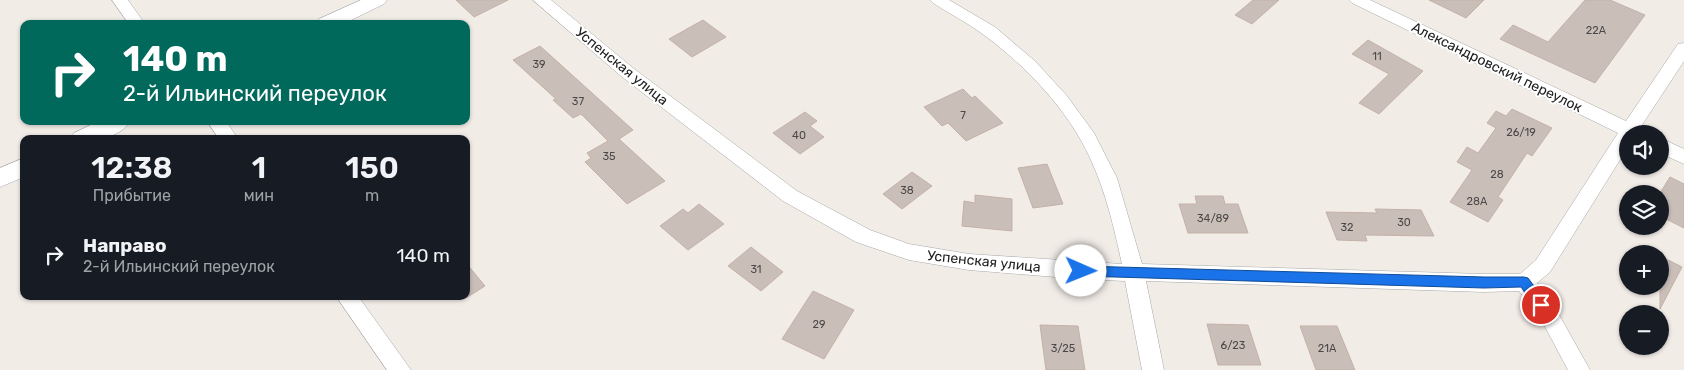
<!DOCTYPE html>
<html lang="ru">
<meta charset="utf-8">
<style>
body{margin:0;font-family:Rubik,sans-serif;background:#242831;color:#f1f3f6;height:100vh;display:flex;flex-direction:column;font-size:19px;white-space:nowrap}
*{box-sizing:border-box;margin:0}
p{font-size:16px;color:#9ea1a6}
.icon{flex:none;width:28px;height:28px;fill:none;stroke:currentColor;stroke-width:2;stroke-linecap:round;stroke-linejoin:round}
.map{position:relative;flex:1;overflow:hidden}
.side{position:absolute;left:20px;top:135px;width:450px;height:165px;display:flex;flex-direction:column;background:#171b24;border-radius:10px;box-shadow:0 1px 4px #0004}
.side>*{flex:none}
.guide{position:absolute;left:20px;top:20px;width:450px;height:105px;border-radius:10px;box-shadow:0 1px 4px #0004;background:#00695c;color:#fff;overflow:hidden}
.tools{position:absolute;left:1619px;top:125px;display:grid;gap:10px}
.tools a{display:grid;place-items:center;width:50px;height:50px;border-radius:50%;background:#171b24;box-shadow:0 1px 4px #0004;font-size:25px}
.pin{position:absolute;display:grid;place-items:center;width:42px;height:42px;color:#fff;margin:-21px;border:2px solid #fff;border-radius:50%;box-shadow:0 1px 5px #0007}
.me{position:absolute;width:55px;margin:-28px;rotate:91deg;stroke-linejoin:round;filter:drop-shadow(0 0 4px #0008)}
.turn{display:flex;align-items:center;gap:18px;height:105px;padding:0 20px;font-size:22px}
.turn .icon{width:65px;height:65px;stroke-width:2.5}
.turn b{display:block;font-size:35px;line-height:42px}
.eta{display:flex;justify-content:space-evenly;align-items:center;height:85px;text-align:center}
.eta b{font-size:30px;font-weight:600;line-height:35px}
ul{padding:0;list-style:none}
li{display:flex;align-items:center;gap:15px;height:70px;padding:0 20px}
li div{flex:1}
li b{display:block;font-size:19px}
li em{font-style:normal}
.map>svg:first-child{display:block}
.building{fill:#cabeb9;stroke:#c4b1a8}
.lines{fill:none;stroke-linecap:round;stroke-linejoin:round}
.minor-casing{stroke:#a8a8a8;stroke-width:1}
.tertiary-casing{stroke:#a8a8a8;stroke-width:1}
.minor{fill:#fff;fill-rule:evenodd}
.tertiary{fill:#fff;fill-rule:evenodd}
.route{fill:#1a73e8;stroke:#114b97}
.labels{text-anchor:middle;stroke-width:4;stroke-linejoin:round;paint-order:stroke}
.number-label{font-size:11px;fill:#4b4847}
.street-label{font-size:14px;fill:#212121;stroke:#fff}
</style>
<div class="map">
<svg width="1684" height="370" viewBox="0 0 1684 370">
<rect width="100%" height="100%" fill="#f2ece7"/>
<g class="building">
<path d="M 456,0 L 508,0 L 474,17 Z"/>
<path d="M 1253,0 L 1279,0 L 1252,24 L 1235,15 Z"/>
<path d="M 1429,0 L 1484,0 L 1466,18 Z"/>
<path d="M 1585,0 L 1610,0 L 1645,15 L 1595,83 L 1500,39 L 1513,25 L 1548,42 Z"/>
<path d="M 703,20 L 726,37 L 692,57 L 669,39 Z"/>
<path d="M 1368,40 L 1423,71 L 1379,114 L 1359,103 L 1389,74 L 1352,54 Z"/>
<path d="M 540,46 L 633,130 L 619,139 L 665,181 L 627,204 L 585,162 L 591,158 L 587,153 L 608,141 L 581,114 L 573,118 L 553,100 L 556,99 L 513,60 Z"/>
<path d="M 963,89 L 972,98 L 975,96 L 1003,123 L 966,141 L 948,123 L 942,126 L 924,107 Z"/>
<path d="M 1512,109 L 1552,128 L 1532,156 L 1527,153 L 1498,197 L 1503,200 L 1488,222 L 1450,202 L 1472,170 L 1457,162 L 1467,147 L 1478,153 L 1496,128 L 1487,123 L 1496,111 L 1506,116 Z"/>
<path d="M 805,112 L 817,121 L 810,126 L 824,137 L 800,154 L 773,133 Z"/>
<path d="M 1047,164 L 1063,204 L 1033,208 L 1018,168 Z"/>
<path d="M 912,172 L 932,186 L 902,209 L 883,194 Z"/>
<path d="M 1670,177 L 1684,184 L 1684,228 L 1660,216 L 1660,193 Z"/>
<path d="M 975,195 L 1012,199 L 1012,231 L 962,226 L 964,201 L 975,203 Z"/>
<path d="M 1195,196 L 1223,196 L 1225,204 L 1238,204 L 1248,233 L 1188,233 L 1179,204 L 1197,204 Z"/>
<path d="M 699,204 L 724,224 L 688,250 L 660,226 L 683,209 L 688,213 Z"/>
<path d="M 1375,209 L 1421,210 L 1434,236 L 1365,235 L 1367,241 L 1337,240 L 1326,212 L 1377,213 Z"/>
<path d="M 751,247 L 783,272 L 761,291 L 728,266 Z"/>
<path d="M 1660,256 L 1682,267 L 1660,309 Z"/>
<path d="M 466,263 L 485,286 L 466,298 Z"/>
<path d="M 813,291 L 854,310 L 824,359 L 782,339 Z"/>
<path d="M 1207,324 L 1248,325 L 1261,365 L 1218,365 Z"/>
<path d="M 1040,325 L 1078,326 L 1085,370 L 1046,370 Z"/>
<path d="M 1300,326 L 1337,326 L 1355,370 L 1316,370 Z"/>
</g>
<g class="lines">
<g class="minor-casing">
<g id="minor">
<path d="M 112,0 L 128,0 L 145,24 L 129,24 Z"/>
<path d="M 533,0 L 551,0 L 633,68 L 797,191 L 870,230 L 909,244 L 969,254 L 1122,264 C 1114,228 1106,192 1090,158 C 1068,110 1027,67 984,35 C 968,23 950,14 933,3 L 930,0 L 949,0 L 995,27 L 1036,62 L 1067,96 L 1094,133 L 1117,178 L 1142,264 L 1484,274 L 1520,274 L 1536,260 L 1618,133 L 1352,3 L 1349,0 L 1370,0 L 1626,121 L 1678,44 L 1684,43 L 1684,61 L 1640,128 L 1646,134 L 1628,134 L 1628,147 L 1550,272 L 1537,283 L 1557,311 L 1590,370 L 1568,370 L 1543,323 L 1519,291 L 1484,292 L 1146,281 L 1164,370 L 1142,370 L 1125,281 L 1081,279 L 969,270 L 909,260 L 856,242 L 783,201 L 621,76 Z"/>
<path d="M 207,121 L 226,121 L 238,139 L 219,139 Z"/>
<path d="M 1660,138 L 1684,149 L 1684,164 L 1660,153 Z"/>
<path d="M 336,296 L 358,296 L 411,370 L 387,370 Z"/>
</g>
</g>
<g class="tertiary-casing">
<g id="tertiary">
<path d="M 361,0 L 387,0 L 384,4 L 343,24 L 316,24 L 319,19 Z"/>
<path d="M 99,121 L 130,121 C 119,141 90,139 71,139 L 74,133 Z"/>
<path d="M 24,158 L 24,177 L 0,187 L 0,168 Z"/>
</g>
</g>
<use href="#minor" class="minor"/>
<use href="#tertiary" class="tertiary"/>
</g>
<path class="route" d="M 1081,266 L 1484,277 L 1524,277 L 1528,278 L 1548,305 L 1546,309 C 1534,313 1527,295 1521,287 L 1484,288 L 1081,276 L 1077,274 L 1075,271 L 1077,267 Z"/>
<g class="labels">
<g class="number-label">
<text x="1596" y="34">22А</text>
<text x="1377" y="60">11</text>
<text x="539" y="68">39</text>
<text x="578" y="105">37</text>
<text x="963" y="119">7</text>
<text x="1521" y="136">26/19</text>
<text x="799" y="139">40</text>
<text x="609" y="160">35</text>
<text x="1497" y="178">28</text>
<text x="907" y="194">38</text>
<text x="1477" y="205">28А</text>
<text x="1213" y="222">34/89</text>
<text x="1404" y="226">30</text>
<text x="1347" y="231">32</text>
<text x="756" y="273">31</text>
<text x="819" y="328">29</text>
<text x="1233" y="349">6/23</text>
<text x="1063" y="352">3/25</text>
<text x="1327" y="352">21А</text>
</g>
<g class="street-label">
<text transform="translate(622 66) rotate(39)" y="5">Успенская улица</text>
<text transform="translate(1497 67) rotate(26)" y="5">Александровский переулок</text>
<text transform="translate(984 261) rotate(6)" y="5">Успенская улица</text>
</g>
</g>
</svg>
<div class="tools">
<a><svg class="icon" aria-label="sound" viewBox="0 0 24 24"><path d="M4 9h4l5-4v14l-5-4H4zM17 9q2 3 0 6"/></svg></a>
<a><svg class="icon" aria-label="layers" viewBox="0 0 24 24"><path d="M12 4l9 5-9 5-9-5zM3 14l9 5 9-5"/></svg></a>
<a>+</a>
<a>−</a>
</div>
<div class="pin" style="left:1541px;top:305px;background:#d93025"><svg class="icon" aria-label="arrive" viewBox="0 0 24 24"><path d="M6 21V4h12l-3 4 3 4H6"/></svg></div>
<svg class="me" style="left:1081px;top:271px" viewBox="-20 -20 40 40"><circle r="19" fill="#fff"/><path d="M0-13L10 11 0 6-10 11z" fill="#1a73e8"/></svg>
<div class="guide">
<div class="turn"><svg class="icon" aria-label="right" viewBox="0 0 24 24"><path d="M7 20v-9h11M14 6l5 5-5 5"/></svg><div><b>140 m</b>2-й Ильинский переулок</div></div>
</div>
<section class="side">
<div class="eta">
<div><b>12:38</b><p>Прибытие</p></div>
<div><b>1</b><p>мин</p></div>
<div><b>150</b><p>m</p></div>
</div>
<ul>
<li><svg class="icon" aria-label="right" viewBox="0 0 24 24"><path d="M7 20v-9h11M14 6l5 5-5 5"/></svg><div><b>Направо</b><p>2-й Ильинский переулок</p></div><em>140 m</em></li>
</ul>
</section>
</div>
